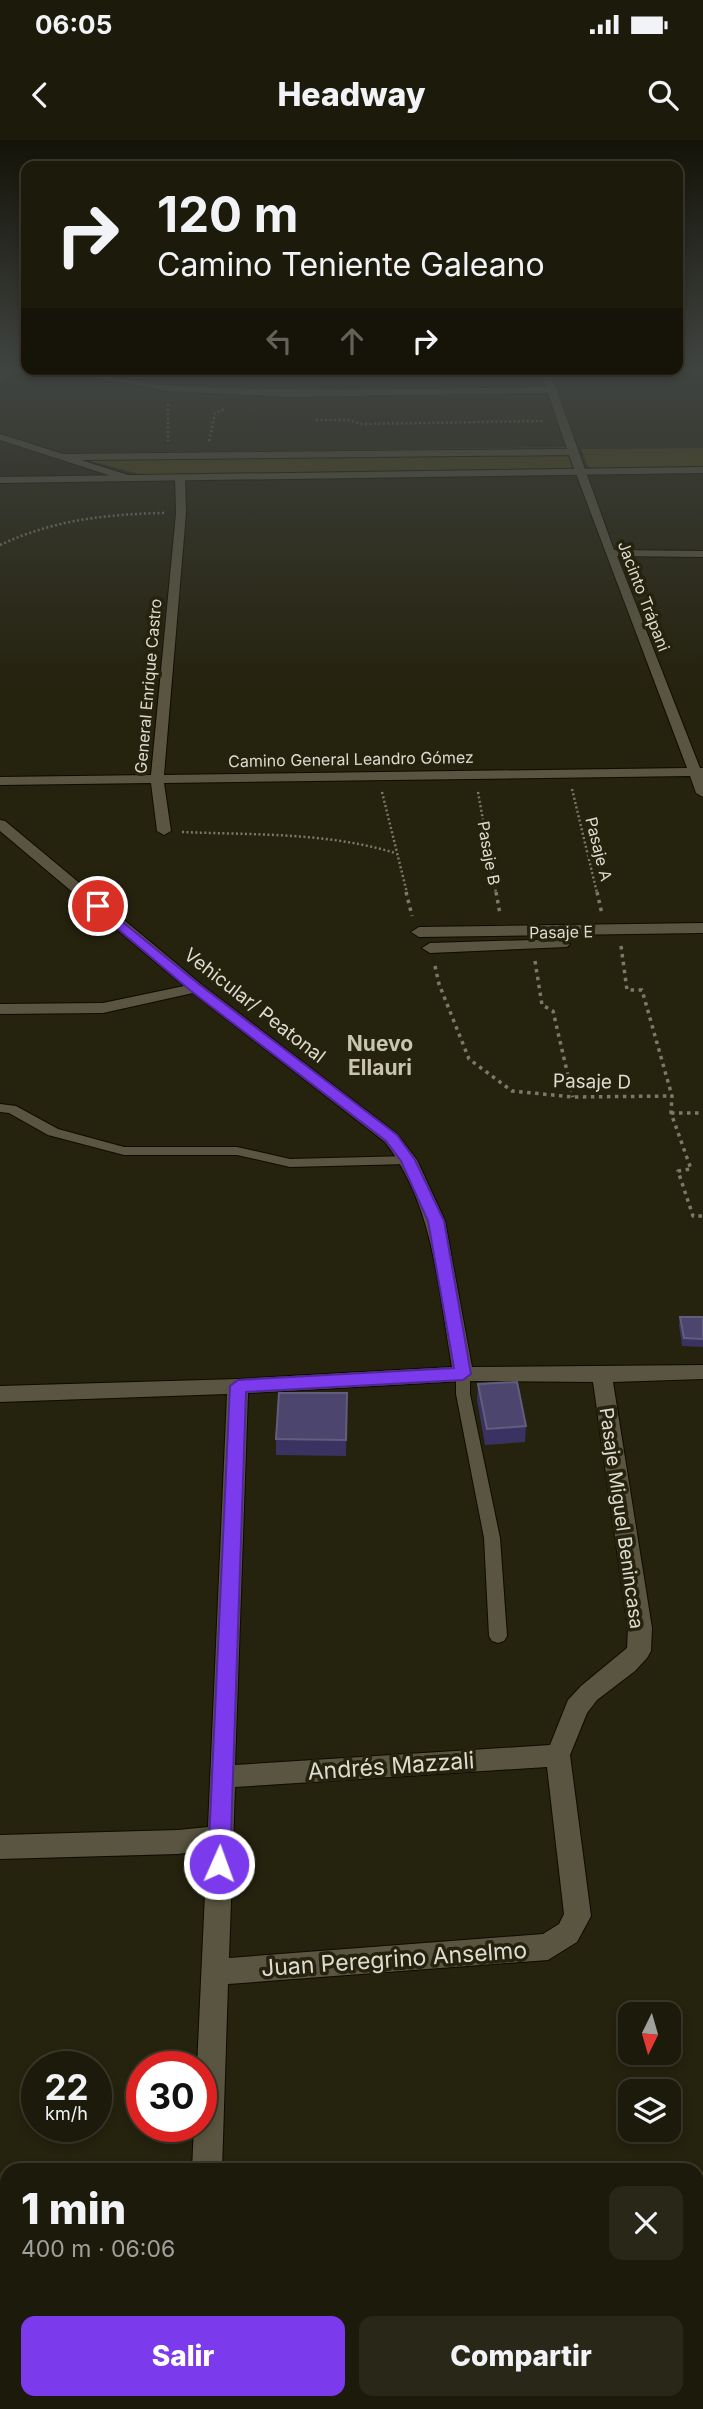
<!DOCTYPE html>
<html lang="es">
<meta charset="utf-8">
<style>
body{margin:0;font-family:Inter,sans-serif;background:#292718;color:#f1f3f6;height:100vh;display:flex;flex-direction:column;font-size:26px;white-space:nowrap}
*{box-sizing:border-box;margin:0}
p{font-size:23px;color:#a0a19c}
.icon{flex:none;width:38px;height:38px;fill:none;stroke:currentColor;stroke-width:2;stroke-linecap:round;stroke-linejoin:round}
.map{position:relative;flex:1;overflow:hidden}
.drawer{position:absolute;left:0px;top:2023px;width:704px;height:247px;display:flex;flex-direction:column;background:#1c1a0a;border-radius:21px 21px 0 0;box-shadow:0 4px 10px #0003,0 0 0 2px #3a382b}
.drawer>*{flex:none}
.top-card{position:absolute;left:21px;top:21px;width:662px;height:214px;border-radius:14px;box-shadow:0 4px 10px #0003,0 0 0 2px #3a382b;background:#1c1a0a;color:#f1f3f6;overflow:hidden}
.needle{width:46px;rotate:185deg}
.fabs{position:absolute;left:618px;top:1862px;display:grid;gap:14px}
.fabs a{display:grid;place-items:center;width:63px;height:63px;border-radius:14px;background:#1c1a0a;box-shadow:0 4px 10px #0003,0 0 0 2px #3a382b;font-size:35px}
.speed{position:absolute;left:21px;top:1911px;display:flex;gap:14px;font-size:35px;font-weight:700;text-align:center}
.speed>*{display:grid;place-content:center;width:91px;height:91px;border-radius:50%;background:#1c1a0a;box-shadow:0 4px 10px #0003,0 0 0 2px #3a382b;line-height:1}
.speed small{font-size:18px;font-weight:400}
.speed .limit{border:10px solid #d22;background:#fff;color:#111}
.pin{position:absolute;display:grid;place-items:center;width:60px;height:60px;color:#fff;margin:-30px;border:4px solid #fff;border-radius:50%;box-shadow:0 2px 7px #0007}
.me{position:absolute;width:77px;margin:-38px;rotate:2deg;stroke-linejoin:round;filter:drop-shadow(0 0 5px #0008)}
.turn{display:flex;align-items:center;gap:24px;height:147px;padding:0 21px;font-size:32px}
.turn .icon{width:91px;height:91px;stroke-width:2.5}
.turn b{display:block;font-size:49px;line-height:60px}
.lanes{display:flex;align-items:center;height:66px;padding:0 21px;background:#0003;justify-content:center;gap:35px;direction:ltr}
.lanes .off{opacity:.35}
.round{display:grid;place-items:center;flex:none;width:74px;height:74px;border-radius:14px;background:#292718}
.head{display:flex;align-items:center;justify-content:space-between;height:119px;padding:0 21px}
h1{font-size:42px;font-weight:800;line-height:52px}
.primary-button{display:flex;gap:14px;margin-top:auto;padding:14px 21px}
.primary-button a{flex:1;height:80px;border-radius:14px;background:#7c3aed;color:#fff;font-size:28px;font-weight:800;line-height:80px;text-align:center}
.primary-button a+a{background:#292718;color:#f1f3f6}
.status{display:flex;justify-content:space-between;align-items:center;height:49px;padding:0 35px;background:#1c1a0a;direction:ltr}
.status svg{height:19px;fill:currentColor}
header{display:flex;justify-content:space-between;align-items:center;height:91px;padding:0 21px;background:#1c1a0a;font-size:32px;font-weight:800}
.map>svg:first-child{display:block}
.green{fill:#4d4515}
.lines{fill:none;stroke-linecap:round;stroke-linejoin:round}
.service-casing{stroke:#0e0b00;stroke-width:2}
.minor-casing{stroke:#0e0b00;stroke-width:2}
.tertiary-casing{stroke:#0e0b00;stroke-width:2}
.path-far1{stroke:#7c7969;stroke-width:2.5;stroke-dasharray:2 2.5;stroke-linecap:butt}
.path{stroke:#7c7969;stroke-width:3.5;stroke-dasharray:3.5 4.5;stroke-linecap:butt}
.service{fill:#595540;fill-rule:evenodd}
.minor{fill:#595540;fill-rule:evenodd}
.tertiary{fill:#595540;fill-rule:evenodd}
.wall{fill:#3a3362}
.building{fill:#4c456e;stroke:#635d7d;stroke-width:2}
.route{fill:#7c3aed;stroke:#51269a;stroke-width:2}
.labels{text-anchor:middle;stroke-width:7;stroke-linejoin:round;paint-order:stroke}
.far-street-label{font-size:16px;fill:#dedcd0;stroke:#25220e}
.street-label{font-size:19px;fill:#dedcd0;stroke:#25220e}
.neighbourhood-label{font-size:21px;font-weight:bold;fill:#c8c5ad;stroke:#25220e}
.near-street-label{font-size:23px;fill:#dedcd0;stroke:#25220e}
</style>
<div class="status"><b>06:05</b><svg viewBox="0 0 49 12"><path d="M0 12V9h3v3zM5 12V6h3v6zM10 12V3h3v9zM15 12V0h3v12zM26 1h20v11H26zM47 4h2v5h-2z"/></svg></div>
<header><svg class="icon" aria-label="back" viewBox="0 0 24 24"><path d="M15 5l-7 7 7 7"/></svg>Headway<svg class="icon" aria-label="search" viewBox="0 0 24 24"><circle cx="10" cy="10" r="6"/><path d="M15 15l6 6"/></svg></header>
<div class="map">
<svg width="703" height="2269" viewBox="0 0 703 2269">
<rect width="100%" height="100%" fill="#25220e"/>
<g class="green">
<path d="M 565,307 L 572,327 L 564,330 L 142,335 L 60,313 Z"/>
<path d="M 703,308 L 703,326 L 594,328 L 588,327 L 581,309 Z"/>
</g>
<g class="lines">
<g class="service-casing">
<g id="service">
<path d="M 0,964 L 16,966 L 58,989 L 124,1007 L 237,1007 L 290,1019 L 408,1016 L 415,1020 L 408,1024 L 290,1027 L 237,1015 L 124,1015 L 48,995 L 9,973 L 0,972 Z"/>
<path d="M 463,1229 L 468,1230 L 470,1234 L 470,1254 L 500,1398 L 507,1496 L 504,1501 L 498,1503 L 492,1501 L 489,1496 L 484,1398 L 456,1254 L 456,1234 L 458,1230 Z"/>
</g>
</g>
<g class="minor-casing">
<g id="minor">
<path d="M 14,229 L 25,229 L 0,244 L 0,237 Z"/>
<path d="M 43,229 C 89,229 134,244 180,246 C 302,252 424,249 546,247 L 540,229 L 549,229 L 614,410 L 703,411 L 703,417 L 617,416 L 700,628 L 703,628 L 703,657 L 696,653 L 690,636 L 164,643 L 171,691 L 164,695 L 157,691 L 151,643 L 0,645 L 0,637 L 151,635 L 176,373 L 175,337 L 180,334 L 185,337 L 186,373 L 164,635 L 687,628 L 569,315 L 81,320 L 131,336 L 132,338 L 127,341 L 0,300 L 0,294 L 63,314 L 567,309 L 548,253 L 291,257 L 168,251 Z"/>
<path d="M 0,680 L 5,681 L 202,845 L 397,994 L 417,1020 L 445,1081 L 472,1227 L 703,1225 L 703,1239 L 613,1242 L 652,1488 L 651,1511 L 647,1518 L 635,1531 L 597,1560 L 587,1573 L 570,1615 L 591,1776 L 577,1802 L 548,1820 L 228,1844 L 222,2030 L 192,2030 L 194,1986 L 201,1986 L 201,1927 L 197,1927 L 207,1710 L 178,1714 L 0,1719 L 0,1695 L 178,1690 L 208,1687 L 227,1254 L 0,1262 L 0,1246 L 238,1239 L 452,1227 C 438,1149 435,1067 385,1002 L 193,853 L 103,873 L 0,874 L 0,864 L 103,863 L 184,846 L 0,691 ZM 463,1241 L 593,1242 L 628,1488 L 627,1508 L 581,1546 L 568,1560 L 550,1605 L 235,1625 L 248,1253 ZM 547,1627 L 564,1774 L 559,1784 L 543,1794 L 229,1818 L 235,1647 Z"/>
<path d="M 703,783 L 703,793 L 419,797 L 411,792 L 419,787 Z"/>
<path d="M 562,799 L 570,804 L 567,807 L 430,813 L 422,808 L 430,803 Z"/>
<rect x="696" y="2087" width="7" height="30"/>
<path d="M 7,2151 L 7,2183 L 0,2184 L 0,2152 Z"/>
<rect x="183" y="2263" width="32" height="6"/>
<rect x="608" y="2263" width="32" height="6"/>
</g>
</g>
<g class="tertiary-casing">
<path id="tertiary" d="M 703,327 L 703,333 L 0,343 L 0,337 Z"/>
</g>
<g class="path-far1">
<path d="M 168,264 L 168,301"/>
<path d="M 316,280 L 348,280 L 362,284 L 543,281"/>
<path d="M 209,301 L 215,273 L 225,269"/>
<path d="M 0,405 C 53,380 107,374 165,373"/>
<path d="M 572,649 L 597,753"/>
<path d="M 382,652 L 407,753"/>
<path d="M 478,652 L 496,753"/>
<path d="M 182,692 C 252,695 327,692 395,713"/>
</g>
<g class="path">
<path d="M 406,752 L 412,776"/>
<path d="M 496,752 L 500,774"/>
<path d="M 597,752 L 602,774"/>
<path d="M 621,806 L 627,850 L 642,850 L 672,956 L 671,973 L 691,1029 L 678,1031 L 693,1076 L 703,1076"/>
<path d="M 535,821 L 542,865 L 553,871 L 573,957"/>
<path d="M 435,826 L 439,844 L 469,919 L 512,951 L 573,957 L 672,956"/>
<path d="M 671,973 L 703,973"/>
</g>
<use href="#service" class="service"/>
<use href="#minor" class="minor"/>
<use href="#tertiary" class="tertiary"/>
</g>
<g class="wall">
<path d="M 680,1177 L 703,1177 L 703,1207 L 682,1206 L 679,1185 Z"/>
<path d="M 478,1244 L 526,1286 L 525,1302 L 485,1305 L 477,1260 Z"/>
<path d="M 347,1253 L 346,1316 L 276,1315 L 276,1299 Z"/>
</g>
<g class="building">
<path d="M 680,1177 L 703,1177 L 703,1199 L 684,1198 Z"/>
<path d="M 517,1242 L 526,1286 L 487,1289 L 478,1244 Z"/>
<path d="M 279,1253 L 347,1253 L 346,1300 L 276,1299 Z"/>
</g>
<linearGradient id="sky" x2="0" y2="1"><stop stop-color="#141308"/><stop offset="0.42" stop-color="#404441"/><stop offset="1" stop-color="#404441" stop-opacity="0"/></linearGradient>
<rect width="703" height="547" fill="url(#sky)"/>
<path class="route" d="M 98,762 L 200,845 L 397,995 L 415,1020 L 444,1081 L 471,1234 L 463,1240 L 246,1252 L 230,1724 L 227,1731 L 219,1734 L 211,1731 L 208,1724 L 230,1246 L 238,1240 L 454,1228 L 428,1081 L 401,1021 L 386,1001 L 191,851 L 93,768 L 93,763 Z"/>
<g class="labels">
<g class="far-street-label">
<text transform="translate(644 456) rotate(69)" y="6">Jacinto Trápani</text>
<text transform="translate(148 546) rotate(-85)" y="6">General Enrique Castro</text>
<text transform="translate(351 619) rotate(-1)" y="6">Camino General Leandro Gómez</text>
<text transform="translate(599 709) rotate(76)" y="6">Pasaje A</text>
<text transform="translate(489 713) rotate(80)" y="6">Pasaje B</text>
<text transform="translate(561 792) rotate(-1)" y="6">Pasaje E</text>
</g>
<g class="street-label">
<text transform="translate(255 865) rotate(38)" y="7">Vehicular/ Peatonal</text>
<text transform="translate(592 941) rotate(1)" y="7">Pasaje D</text>
<text transform="translate(622 1378) rotate(82)" y="7">Pasaje Miguel Benincasa</text>
</g>
<g class="neighbourhood-label">
<text x="380" y="911">Nuevo<tspan x="380" dy="24">Ellauri</tspan></text>
</g>
<g class="near-street-label">
<text transform="translate(391 1626) rotate(-4)" y="8">Andrés Mazzali</text>
<text transform="translate(394 1819) rotate(-4)" y="8">Juan Peregrino Anselmo</text>
</g>
</g>
</svg>
<div class="fabs">
<a><svg class="needle" viewBox="-14 -14 28 28"><path d="M0-13l5 13h-10z" fill="#e53935"/><path d="M0 13l5-13h-10z" fill="#a0a19c"/></svg></a>
<a><svg class="icon" aria-label="layers" viewBox="0 0 24 24"><path d="M12 4l9 5-9 5-9-5zM3 14l9 5 9-5"/></svg></a>
</div>
<div class="speed"><div>22<small>km/h</small></div><div class="limit">30</div></div>
<div class="pin" style="left:98px;top:766px;background:#d93025"><svg class="icon" aria-label="arrive" viewBox="0 0 24 24"><path d="M6 21V4h12l-3 4 3 4H6"/></svg></div>
<svg class="me" style="left:219px;top:1724px" viewBox="-20 -20 40 40"><circle r="17" fill="#7c3aed" stroke="#fff" stroke-width="3"/><path d="M0-11L8 9 0 5-8 9z" fill="#fff"/></svg>
<div class="top-card">
<div class="turn"><svg class="icon" aria-label="right" viewBox="0 0 24 24"><path d="M7 20v-9h11M14 6l5 5-5 5"/></svg><div><b>120 m</b>Camino Teniente Galeano</div></div>
<div class="lanes"><svg class="icon off" aria-label="left" viewBox="0 0 24 24"><path d="M17 20v-9H6M10 6l-5 5 5 5"/></svg><svg class="icon off" aria-label="ahead" viewBox="0 0 24 24"><path d="M12 20V5M6 11l6-6 6 6"/></svg><svg class="icon" aria-label="right" viewBox="0 0 24 24"><path d="M7 20v-9h11M14 6l5 5-5 5"/></svg></div>
</div>
<section class="drawer">
<div class="head"><div><h1>1 min</h1><p>400 m · 06:06</p></div><a class="round"><svg class="icon" aria-label="close" viewBox="0 0 24 24"><path d="M6 6l12 12M18 6L6 18"/></svg></a></div>
<div class="primary-button"><a>Salir</a><a>Compartir</a></div>
</section>
</div>
